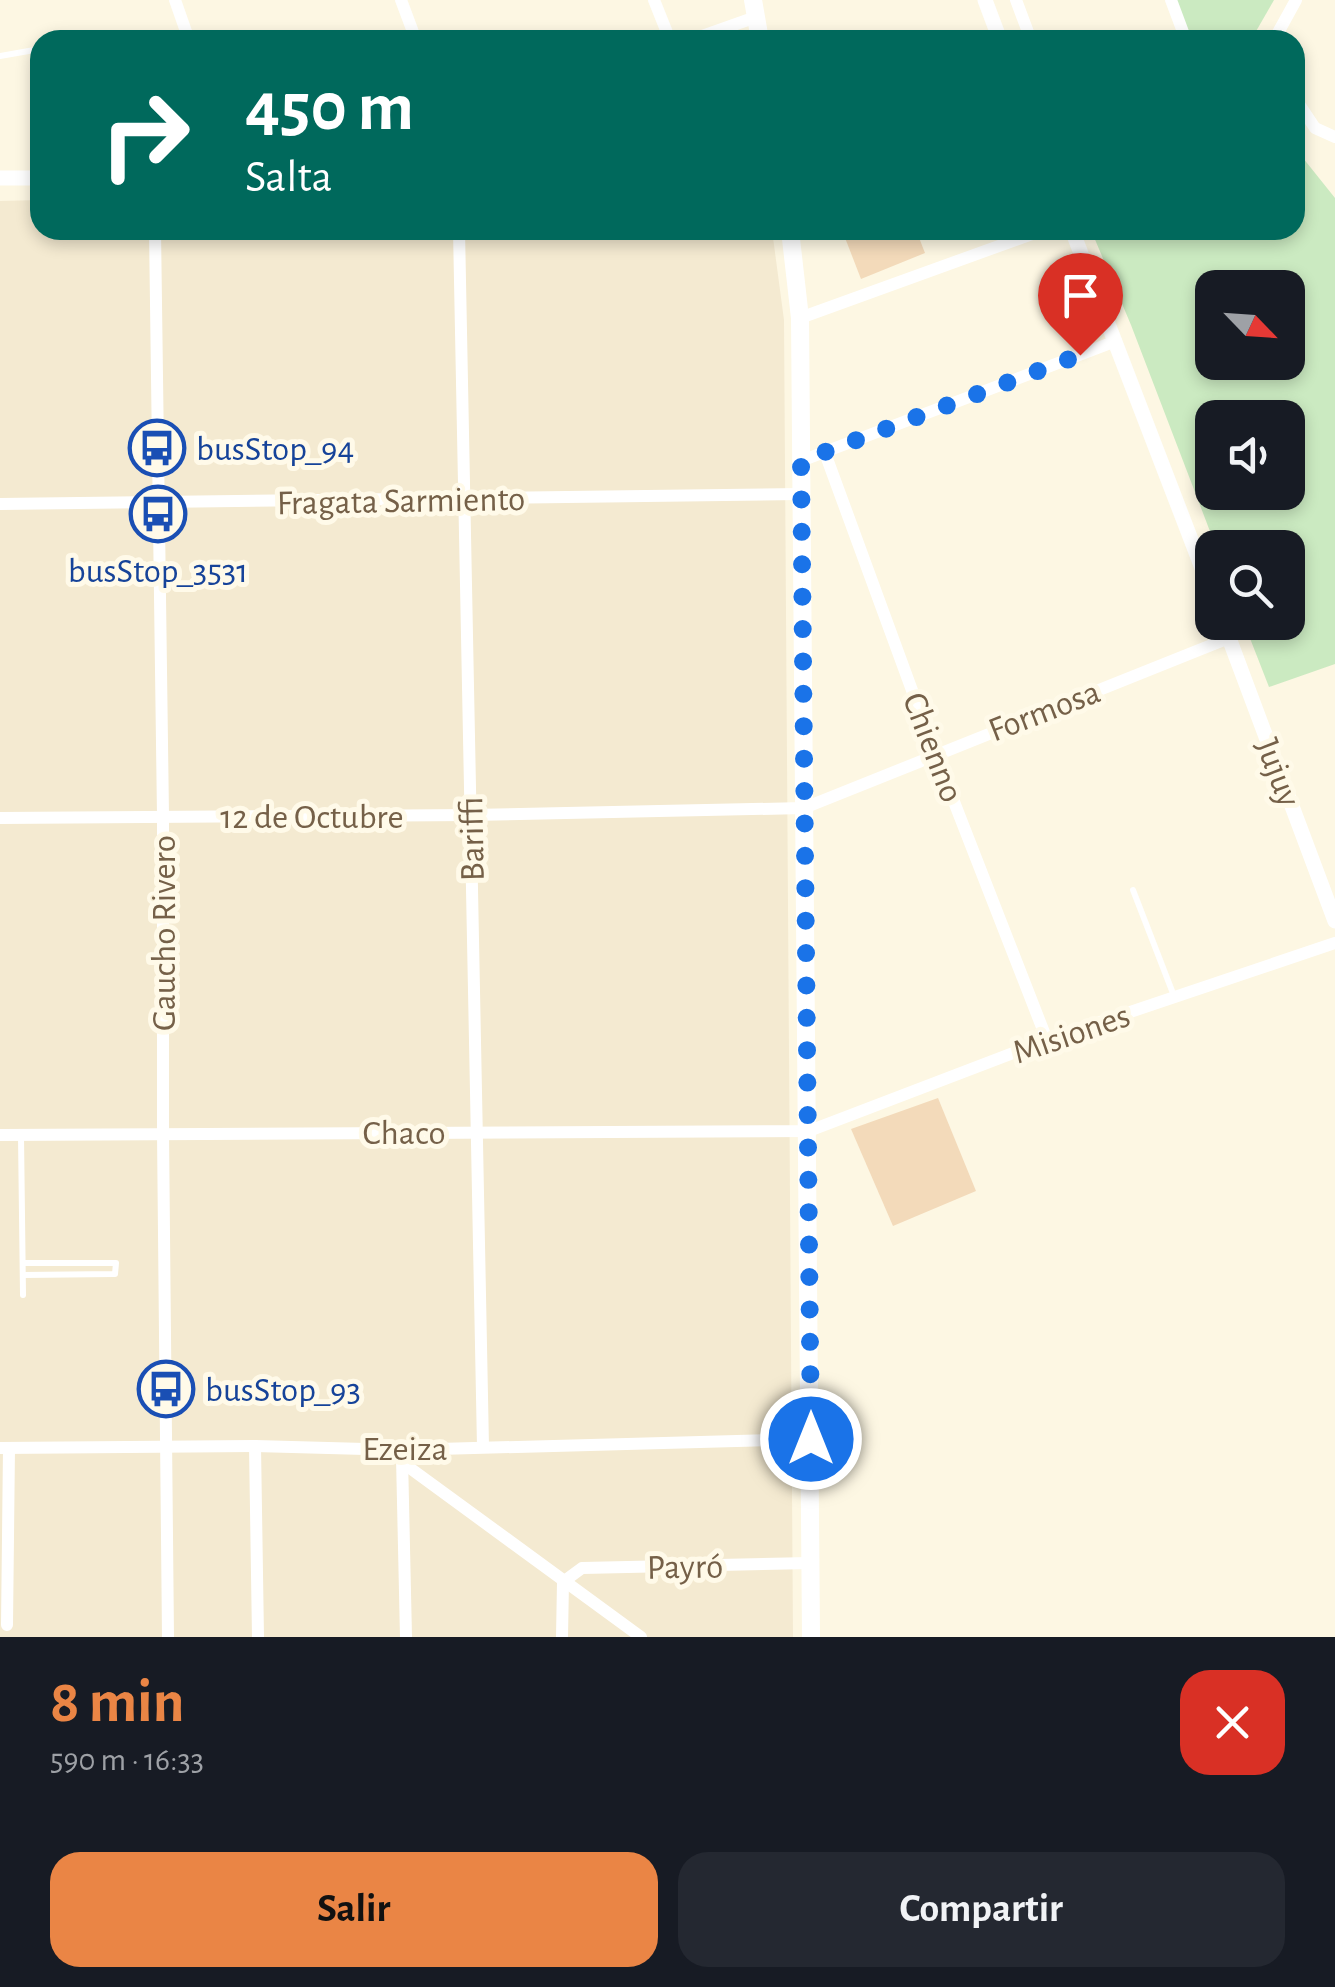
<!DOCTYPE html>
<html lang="es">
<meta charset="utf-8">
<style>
body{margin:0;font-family:"Alegreya Sans",sans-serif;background:#242831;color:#f1f3f6;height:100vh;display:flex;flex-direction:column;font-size:38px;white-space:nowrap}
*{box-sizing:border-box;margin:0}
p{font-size:32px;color:#9ea1a6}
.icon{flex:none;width:55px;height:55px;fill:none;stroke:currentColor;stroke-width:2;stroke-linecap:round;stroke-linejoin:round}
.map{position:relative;height:1637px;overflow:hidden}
.drawer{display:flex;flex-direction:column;background:#171b24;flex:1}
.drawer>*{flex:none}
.guide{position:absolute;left:30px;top:30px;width:1275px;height:210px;border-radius:30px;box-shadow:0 5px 15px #0003;background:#00695c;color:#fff;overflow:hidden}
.needle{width:65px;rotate:115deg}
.buttons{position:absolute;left:1195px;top:270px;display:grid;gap:20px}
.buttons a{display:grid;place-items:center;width:110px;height:110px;border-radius:20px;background:#171b24;box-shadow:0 5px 15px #0003;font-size:50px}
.pin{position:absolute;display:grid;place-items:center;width:85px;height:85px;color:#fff;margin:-102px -42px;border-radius:50% 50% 50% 0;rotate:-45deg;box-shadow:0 0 10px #0007}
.pin .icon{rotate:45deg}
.me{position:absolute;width:110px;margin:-55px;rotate:0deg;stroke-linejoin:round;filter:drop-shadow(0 0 8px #0008)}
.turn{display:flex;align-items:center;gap:35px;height:210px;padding:0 50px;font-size:45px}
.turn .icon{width:130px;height:130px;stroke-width:2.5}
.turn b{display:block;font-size:70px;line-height:85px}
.round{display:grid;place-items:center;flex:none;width:105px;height:105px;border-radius:30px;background:#242831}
.head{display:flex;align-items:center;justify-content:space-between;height:170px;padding:0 50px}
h1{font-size:60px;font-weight:700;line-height:75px;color:#ea8545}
.cta{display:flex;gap:20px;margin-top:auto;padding:20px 50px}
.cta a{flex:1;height:115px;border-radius:30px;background:#ea8545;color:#111;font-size:40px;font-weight:700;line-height:115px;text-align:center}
.cta a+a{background:#242831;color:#f1f3f6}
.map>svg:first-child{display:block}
.residential{fill:#f4ead1}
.green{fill:#cbeac1;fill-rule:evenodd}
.building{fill:#f3daba}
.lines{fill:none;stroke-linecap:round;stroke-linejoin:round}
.service{stroke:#fff;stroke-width:6}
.minor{stroke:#fff;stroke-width:12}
.tertiary{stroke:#fff;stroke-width:15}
.secondary{stroke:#fff;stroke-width:18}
.route{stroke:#1a73e8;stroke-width:18;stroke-dasharray:0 32.4}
.labels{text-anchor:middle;stroke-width:10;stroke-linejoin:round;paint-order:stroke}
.transit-label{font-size:35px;fill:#164399;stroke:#fffae9;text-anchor:start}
.street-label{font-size:35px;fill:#756048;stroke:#fffae9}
</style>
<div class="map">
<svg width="1335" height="1637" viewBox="0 0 1335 1637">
<rect width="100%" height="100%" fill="#fdf7e3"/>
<path class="residential" d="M 40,200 L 40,230 L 772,230 L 784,320 L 793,1637 L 0,1637 L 0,201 Z"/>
<g class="green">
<path d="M 1176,0 L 1274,0 L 1251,40 L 1191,40 Z"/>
<path d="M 1295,148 L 1335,198 L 1335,664 L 1269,687 L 1244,623 L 1288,622 L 1288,548 L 1216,547 L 1131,325 L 1091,230 L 1295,230 ZM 1212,288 L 1288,288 L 1288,362 L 1212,362 ZM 1212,418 L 1288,418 L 1288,492 L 1212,492 Z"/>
</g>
<g class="building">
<path d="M 842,230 L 916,230 L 925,253 L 861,279 Z"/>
<path d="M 938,1098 L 976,1191 L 893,1226 L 851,1129 Z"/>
</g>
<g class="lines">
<g class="service">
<path d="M 133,40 L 185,33"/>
<path d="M 0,56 L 40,49"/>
<path d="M 1133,890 L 1174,996"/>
<path d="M 21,1136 L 23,1295"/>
<path d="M 23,1263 L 116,1263 L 115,1274 L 23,1275"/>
</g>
<g class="minor">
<path d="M 175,0 L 189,40"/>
<path d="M 401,0 L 416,40"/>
<path d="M 654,0 L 670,40"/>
<path d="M 1016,0 L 1031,40"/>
<path d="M 1171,0 L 1186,40"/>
<path d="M 691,40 L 756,17"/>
<path d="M 1274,40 L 1296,0"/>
<path d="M 1295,98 L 1315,128 L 1335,137"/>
<path d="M 155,230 L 163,816 L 163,1133 L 168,1637"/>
<path d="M 459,230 L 483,1447"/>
<path d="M 800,318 L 1043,230"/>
<path d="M 825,453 L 935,753 L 1047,1040"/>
<path d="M 801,461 L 1116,341"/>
<path d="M 0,504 L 801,494"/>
<path d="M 0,818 L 471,815 L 804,808 L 1229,638"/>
<path d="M 0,1135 L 809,1131 L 1047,1040 L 1335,943"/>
<path d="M 255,1446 L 258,1637"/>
<path d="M 0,1448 L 255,1446 L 402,1450 L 811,1439"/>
<path d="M 402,1457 L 406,1637"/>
<path d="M 403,1463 L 641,1637"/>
<path d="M 7,1625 L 9,1448"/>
<path d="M 562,1637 L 563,1582 L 582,1568 L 811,1563"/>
</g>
<g class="tertiary">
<path d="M 985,0 L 1000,40"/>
<path d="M 0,178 L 40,178"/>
<path d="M 1072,230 L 1212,594"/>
<path d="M 1223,622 L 1335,921"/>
</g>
<g class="secondary">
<path d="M 753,0 L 760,40"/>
<path d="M 790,230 L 800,318 L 811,1637"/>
</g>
</g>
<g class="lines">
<path class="route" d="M 811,1439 L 801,461 L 1080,355"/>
</g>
<defs>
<g id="bus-ring" transform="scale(2.875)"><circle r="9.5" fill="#fffae9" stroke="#1a4fb4" stroke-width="1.5"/><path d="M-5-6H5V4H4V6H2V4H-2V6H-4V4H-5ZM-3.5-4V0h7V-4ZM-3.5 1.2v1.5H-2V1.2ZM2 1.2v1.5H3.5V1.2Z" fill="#1a4fb4"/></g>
</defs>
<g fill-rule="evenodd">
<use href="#bus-ring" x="157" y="448"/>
<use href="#bus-ring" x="158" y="514"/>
<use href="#bus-ring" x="166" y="1389"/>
</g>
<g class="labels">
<g class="transit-label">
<text x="196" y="460">busStop_94</text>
<text x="158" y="582" text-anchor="middle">busStop_3531</text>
<text x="205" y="1401">busStop_93</text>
</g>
<g class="street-label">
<text transform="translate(401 500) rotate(-1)" y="12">Fragata Sarmiento</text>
<text transform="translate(1044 710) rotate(-21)" y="12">Formosa</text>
<text transform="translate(934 747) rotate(69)" y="12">Chienno</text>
<text transform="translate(1279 772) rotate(69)" y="12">Jujuy</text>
<text x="312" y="828">12 de Octubre</text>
<text transform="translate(471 839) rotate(-91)" y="12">Bariffi</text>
<text transform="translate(163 933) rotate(-90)" y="12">Gaucho Rivero</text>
<text transform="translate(1071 1033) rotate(-19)" y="12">Misiones</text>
<text x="404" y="1144">Chaco</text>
<text x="405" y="1460">Ezeiza</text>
<text transform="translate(685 1566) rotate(-1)" y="12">Payró</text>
</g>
</g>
</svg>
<div class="buttons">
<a><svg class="needle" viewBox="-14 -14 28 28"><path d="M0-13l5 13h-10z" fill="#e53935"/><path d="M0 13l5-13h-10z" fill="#9ea1a6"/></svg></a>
<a><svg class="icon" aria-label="sound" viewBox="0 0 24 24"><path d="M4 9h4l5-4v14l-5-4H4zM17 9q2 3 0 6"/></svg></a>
<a><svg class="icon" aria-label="search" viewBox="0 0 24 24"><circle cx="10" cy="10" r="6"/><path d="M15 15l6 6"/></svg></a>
</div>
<div class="pin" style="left:1080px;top:355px;background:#d93025"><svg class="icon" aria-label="arrive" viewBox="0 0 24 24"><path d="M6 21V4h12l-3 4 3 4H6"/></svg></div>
<svg class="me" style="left:811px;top:1439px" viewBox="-20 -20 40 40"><circle r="17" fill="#1a73e8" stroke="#fff" stroke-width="3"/><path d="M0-11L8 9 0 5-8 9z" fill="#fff"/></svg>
<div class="guide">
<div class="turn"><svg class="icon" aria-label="right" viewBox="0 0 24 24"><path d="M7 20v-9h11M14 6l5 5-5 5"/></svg><div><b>450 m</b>Salta</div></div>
</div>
</div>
<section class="drawer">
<div class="head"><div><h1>8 min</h1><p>590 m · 16:33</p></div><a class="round" style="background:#d93025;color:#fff"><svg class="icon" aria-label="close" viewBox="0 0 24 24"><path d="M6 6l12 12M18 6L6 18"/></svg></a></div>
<div class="cta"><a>Salir</a><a>Compartir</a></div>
</section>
